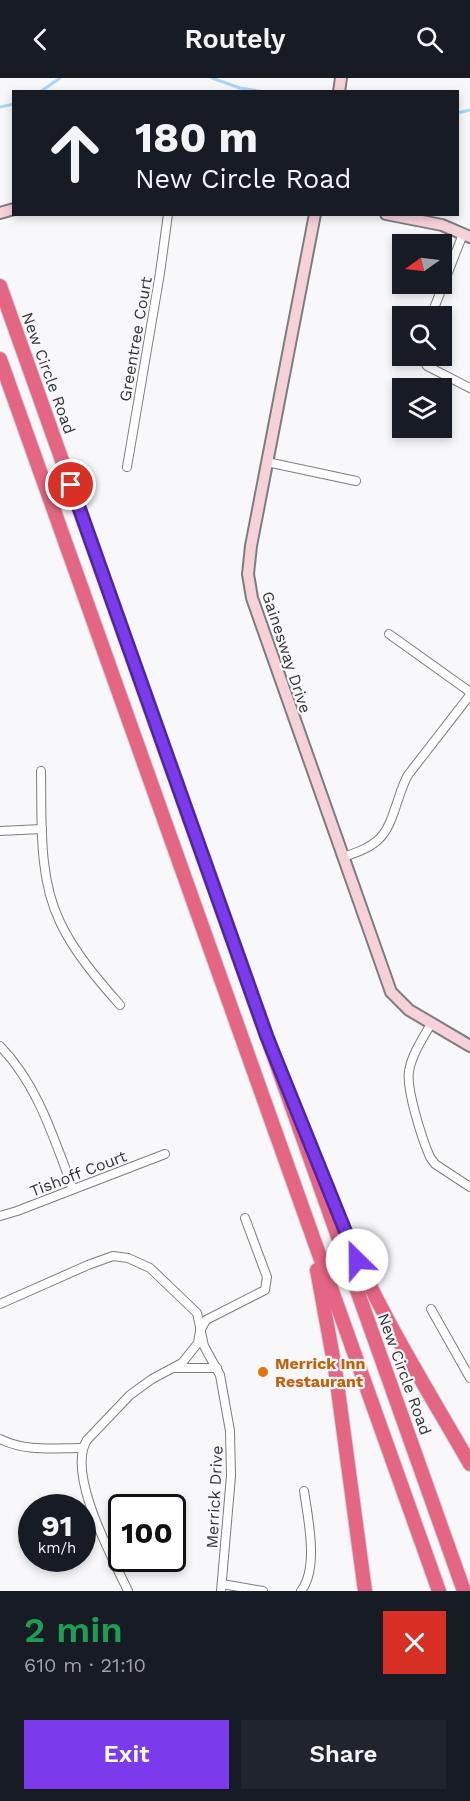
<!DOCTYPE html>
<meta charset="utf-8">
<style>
body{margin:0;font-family:"Work Sans",sans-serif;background:#20242c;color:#f1f3f6;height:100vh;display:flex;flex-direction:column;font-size:22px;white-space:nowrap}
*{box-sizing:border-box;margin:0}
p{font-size:20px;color:#9ea1a6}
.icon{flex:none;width:33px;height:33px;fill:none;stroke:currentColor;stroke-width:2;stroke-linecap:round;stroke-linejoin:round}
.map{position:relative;height:1513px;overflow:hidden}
.sheet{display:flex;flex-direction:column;background:#171b24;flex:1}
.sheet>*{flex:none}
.top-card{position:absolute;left:12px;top:12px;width:447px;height:126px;border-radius:0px;box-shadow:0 3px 9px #0003;background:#171b24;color:#f1f3f6;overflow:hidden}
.needle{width:39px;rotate:256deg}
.controls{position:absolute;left:392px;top:156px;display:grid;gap:12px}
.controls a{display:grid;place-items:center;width:60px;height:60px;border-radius:0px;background:#171b24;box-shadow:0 3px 9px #0003;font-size:30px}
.speed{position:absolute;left:18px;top:1416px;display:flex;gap:12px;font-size:30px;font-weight:700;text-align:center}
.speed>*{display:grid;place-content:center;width:78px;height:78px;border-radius:50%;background:#171b24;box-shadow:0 3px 9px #0003;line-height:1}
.speed small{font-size:15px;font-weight:400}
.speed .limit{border:3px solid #111;border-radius:9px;background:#fff;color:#111}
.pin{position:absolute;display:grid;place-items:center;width:51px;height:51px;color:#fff;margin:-26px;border:3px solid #fff;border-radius:50%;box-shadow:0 2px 6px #0007}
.me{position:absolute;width:66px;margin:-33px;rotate:337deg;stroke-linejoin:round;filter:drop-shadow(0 0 4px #0008)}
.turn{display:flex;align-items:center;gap:21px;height:126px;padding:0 24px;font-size:27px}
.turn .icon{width:78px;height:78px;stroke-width:2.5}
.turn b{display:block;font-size:42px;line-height:51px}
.round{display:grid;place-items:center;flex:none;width:63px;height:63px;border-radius:0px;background:#20242c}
.head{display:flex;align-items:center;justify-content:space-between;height:102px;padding:0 24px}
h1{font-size:36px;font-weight:600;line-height:45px;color:#1e9e55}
.cta{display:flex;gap:12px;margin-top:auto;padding:12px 24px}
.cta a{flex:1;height:69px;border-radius:0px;background:#7c3aed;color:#fff;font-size:24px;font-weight:600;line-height:69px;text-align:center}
.cta a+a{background:#20242c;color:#f1f3f6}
header{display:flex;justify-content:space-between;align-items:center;height:78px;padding:0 24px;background:#171b24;font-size:27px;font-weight:600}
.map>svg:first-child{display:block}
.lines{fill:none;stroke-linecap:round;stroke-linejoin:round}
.stream{stroke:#add3f8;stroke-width:3}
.street-casing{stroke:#7d7d7f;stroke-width:10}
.secondary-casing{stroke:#7d7d7f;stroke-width:14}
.highway-casing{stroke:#d3d3d3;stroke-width:16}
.street{stroke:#fff;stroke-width:8}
.secondary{stroke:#f7d1da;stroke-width:10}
.highway{stroke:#e56684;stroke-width:14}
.route-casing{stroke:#51269a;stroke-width:15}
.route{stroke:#7c3aed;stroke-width:10}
.food-dot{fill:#e8710a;stroke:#f8f8fa;stroke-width:2}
.labels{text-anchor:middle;stroke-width:4.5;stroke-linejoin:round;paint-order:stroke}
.street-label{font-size:16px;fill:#353536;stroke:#f8f8fa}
.food-label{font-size:16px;font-weight:bold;fill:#c56008;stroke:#f8f8fa;text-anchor:start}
</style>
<header><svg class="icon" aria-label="back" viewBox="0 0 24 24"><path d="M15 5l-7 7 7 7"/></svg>Routely<svg class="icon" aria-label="search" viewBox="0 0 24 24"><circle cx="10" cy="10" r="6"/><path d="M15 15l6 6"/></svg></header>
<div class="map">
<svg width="470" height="1513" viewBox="0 0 470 1513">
<rect width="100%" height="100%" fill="#f8f8fa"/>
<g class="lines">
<g class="stream">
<path d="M 212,0 L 240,10 L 265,14"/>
<path d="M 40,14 L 60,0"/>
<path d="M 0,29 L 14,26"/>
<path d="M 458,35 L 470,32"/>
</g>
<g class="street-casing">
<g id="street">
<path d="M 431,238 L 463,156"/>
<path d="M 421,278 L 427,288 L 470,310"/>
<path d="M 267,384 L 356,403"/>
<path d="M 127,389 L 160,195 L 168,136"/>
<path d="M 389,556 L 470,614"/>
<path d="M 41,693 C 42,742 38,799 60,844 C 74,874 98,902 120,927"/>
<path d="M 0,753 L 42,751"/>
<path d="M 343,779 C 355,775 368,771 378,762 C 394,748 397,716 408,697 L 470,617"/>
<path d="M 431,946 C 423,960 412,976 409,993 C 406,1011 422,1061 430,1079 L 435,1086 L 470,1109"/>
<path d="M 0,968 C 38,1007 54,1061 73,1111"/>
<path d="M 0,1138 L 17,1133 L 165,1076"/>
<path d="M 0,1226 L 88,1187 L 113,1178 L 128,1180 L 150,1190 L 197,1235 L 204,1268 L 220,1297 L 230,1353 L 231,1398 L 221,1513"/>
<path d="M 431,1231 L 470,1300"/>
<path d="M 174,1290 L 217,1290"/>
<path d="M 0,1361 C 27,1374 53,1370 82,1370"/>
<path d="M 222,1506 L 263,1513"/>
<path d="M 128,1513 C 112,1479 66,1395 87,1362 L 130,1317 L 152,1301 L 182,1285 L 198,1265 L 200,1253 L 206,1242 L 265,1212 L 267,1199 L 245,1140"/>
<path d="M 301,1513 C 319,1490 308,1440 304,1413"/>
</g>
</g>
<g class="secondary-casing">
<g id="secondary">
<path d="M 339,14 L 341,0"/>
<path d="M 0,135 L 14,131"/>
<path d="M 315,136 L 251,468 L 248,496 L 252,520 L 391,914 L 409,932 L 470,968"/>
<path d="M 386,136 L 442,147 L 470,159"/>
</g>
</g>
<g class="highway-casing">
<g id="highway">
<path d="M 0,208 L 464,1513"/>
<path d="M 0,281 L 439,1513"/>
<path d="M 346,1156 C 380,1236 427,1311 470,1386"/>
<path d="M 317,1192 L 335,1290 L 365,1513"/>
</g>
</g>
<use href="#street" class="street"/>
<use href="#secondary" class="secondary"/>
<use href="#highway" class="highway"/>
</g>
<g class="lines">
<g class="route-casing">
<path id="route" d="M 71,407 L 267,959 L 357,1182"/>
</g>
<use href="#route" class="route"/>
</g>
<circle class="food-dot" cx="263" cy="1294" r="6"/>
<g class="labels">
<g class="street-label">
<text transform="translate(135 261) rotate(-80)" y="6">Greentree Court</text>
<text transform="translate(49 295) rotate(70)" y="6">New Circle Road</text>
<text transform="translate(287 574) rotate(72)" y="6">Gainesway Drive</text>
<text transform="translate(78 1095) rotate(-21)" y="6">Tishoff Court</text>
<text transform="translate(405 1296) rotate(70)" y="6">New Circle Road</text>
<text transform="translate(214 1419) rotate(-87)" y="6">Merrick Drive</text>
</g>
<g class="food-label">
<text x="275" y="1291">Merrick Inn<tspan x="275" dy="18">Restaurant</tspan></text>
</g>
</g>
</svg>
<div class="controls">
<a><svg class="needle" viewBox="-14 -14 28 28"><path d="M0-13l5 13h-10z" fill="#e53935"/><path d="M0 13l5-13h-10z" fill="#9ea1a6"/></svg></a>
<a><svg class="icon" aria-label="search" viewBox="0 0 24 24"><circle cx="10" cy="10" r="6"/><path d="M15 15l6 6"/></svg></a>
<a><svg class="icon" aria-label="layers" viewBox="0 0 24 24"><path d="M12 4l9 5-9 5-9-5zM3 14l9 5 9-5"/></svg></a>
</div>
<div class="speed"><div>91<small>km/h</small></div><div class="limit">100</div></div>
<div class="pin" style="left:71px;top:407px;background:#d93025"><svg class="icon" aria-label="arrive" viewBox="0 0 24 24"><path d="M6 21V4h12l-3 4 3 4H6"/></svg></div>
<svg class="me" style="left:357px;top:1182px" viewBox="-20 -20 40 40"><circle r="19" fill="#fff"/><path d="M0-13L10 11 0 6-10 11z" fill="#7c3aed"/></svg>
<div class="top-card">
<div class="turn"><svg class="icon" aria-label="ahead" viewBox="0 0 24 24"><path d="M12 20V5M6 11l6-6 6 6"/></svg><div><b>180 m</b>New Circle Road</div></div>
</div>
</div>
<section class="sheet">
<div class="head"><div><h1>2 min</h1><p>610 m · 21:10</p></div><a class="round" style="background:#d93025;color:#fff"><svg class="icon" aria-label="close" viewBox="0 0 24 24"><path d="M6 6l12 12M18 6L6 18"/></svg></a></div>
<div class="cta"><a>Exit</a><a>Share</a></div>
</section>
